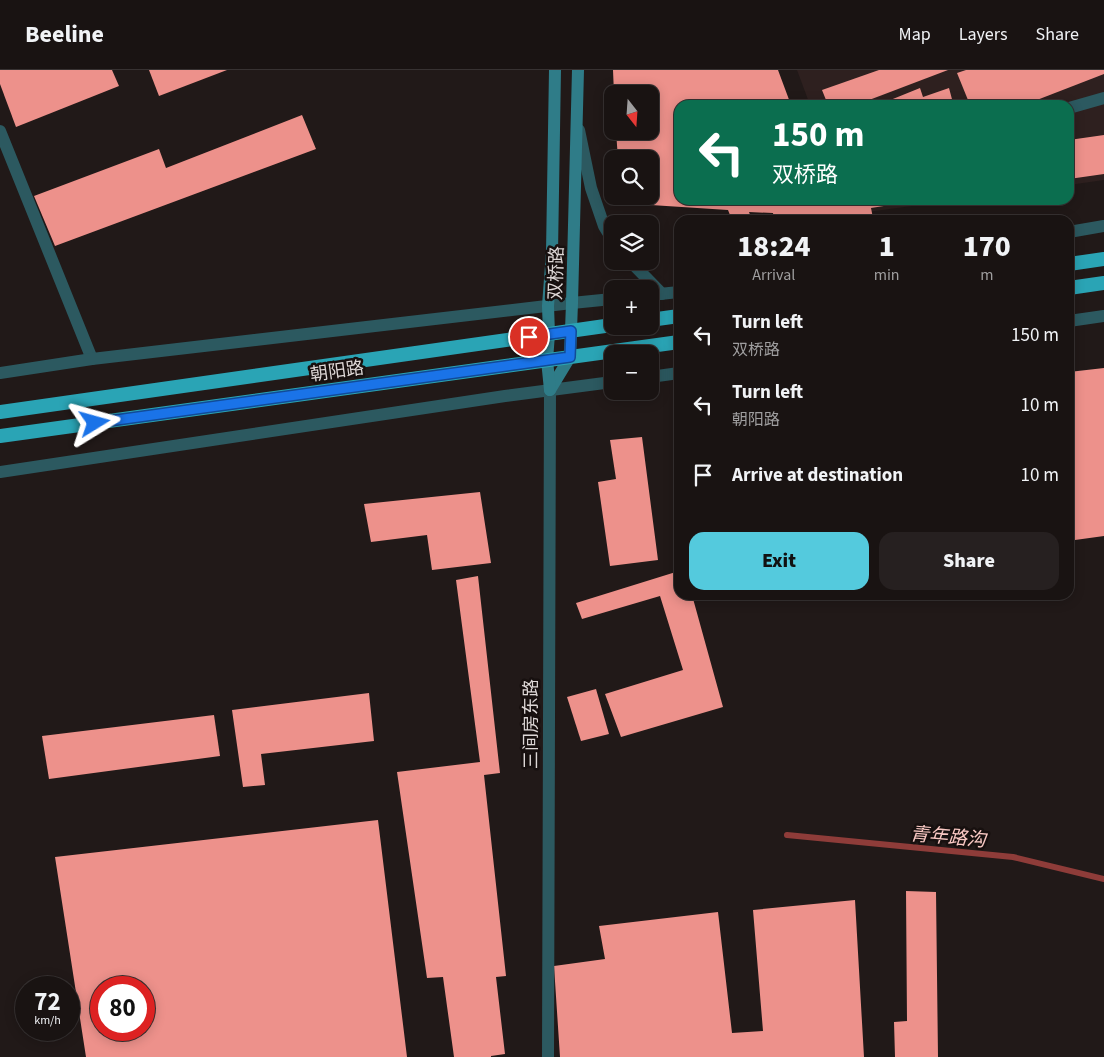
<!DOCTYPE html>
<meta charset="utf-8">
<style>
body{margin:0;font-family:"Source Sans 3","Noto Sans SC",sans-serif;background:#262020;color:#f1f3f6;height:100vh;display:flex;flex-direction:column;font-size:19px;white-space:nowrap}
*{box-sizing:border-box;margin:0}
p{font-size:16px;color:#9f9e9f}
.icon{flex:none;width:28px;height:28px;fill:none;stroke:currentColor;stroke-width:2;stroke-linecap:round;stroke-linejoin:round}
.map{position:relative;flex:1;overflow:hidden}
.side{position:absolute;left:674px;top:145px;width:400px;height:385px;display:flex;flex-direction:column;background:#191312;border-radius:15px;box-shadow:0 2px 12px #0003,0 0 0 1px #373232}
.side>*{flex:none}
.banner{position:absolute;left:674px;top:30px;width:400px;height:105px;border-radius:15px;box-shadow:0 2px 12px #0003,0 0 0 1px #373232;background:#0b6e4f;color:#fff;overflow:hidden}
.needle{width:32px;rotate:163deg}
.tools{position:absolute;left:604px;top:15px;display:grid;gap:10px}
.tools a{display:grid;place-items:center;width:55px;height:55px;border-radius:10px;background:#191312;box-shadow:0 2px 12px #0003,0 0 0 1px #373232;font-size:25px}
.speed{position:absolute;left:15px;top:906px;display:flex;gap:10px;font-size:25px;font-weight:700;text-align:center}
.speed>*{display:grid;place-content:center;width:65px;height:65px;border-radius:50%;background:#191312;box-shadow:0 2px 12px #0003,0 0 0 1px #373232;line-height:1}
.speed small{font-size:12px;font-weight:400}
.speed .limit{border:8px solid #d22;background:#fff;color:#111}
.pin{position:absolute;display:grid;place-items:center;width:42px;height:42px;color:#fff;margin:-21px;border:2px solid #fff;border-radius:50%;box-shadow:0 1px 5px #0007}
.me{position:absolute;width:55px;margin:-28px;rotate:82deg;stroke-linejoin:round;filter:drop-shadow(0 0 4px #0008)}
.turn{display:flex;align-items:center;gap:18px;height:105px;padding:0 15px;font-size:22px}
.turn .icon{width:65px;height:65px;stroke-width:2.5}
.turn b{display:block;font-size:35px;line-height:42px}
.eta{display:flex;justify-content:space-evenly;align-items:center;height:85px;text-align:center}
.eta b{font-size:30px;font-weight:800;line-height:35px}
.action{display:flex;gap:10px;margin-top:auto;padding:10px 15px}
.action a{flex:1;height:58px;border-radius:15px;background:#54cadd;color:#111;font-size:20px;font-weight:800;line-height:58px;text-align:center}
.action a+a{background:#262020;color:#f1f3f6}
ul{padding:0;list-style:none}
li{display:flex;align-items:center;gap:15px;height:70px;padding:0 15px}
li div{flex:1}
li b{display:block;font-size:19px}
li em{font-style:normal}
header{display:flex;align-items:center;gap:30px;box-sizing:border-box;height:70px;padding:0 25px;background:#191312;border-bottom:1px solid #373232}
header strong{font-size:24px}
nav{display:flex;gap:28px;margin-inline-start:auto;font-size:18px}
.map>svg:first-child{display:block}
.built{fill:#2e201f}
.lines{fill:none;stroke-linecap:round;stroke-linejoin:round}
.stream{stroke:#8e3c39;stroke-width:6}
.building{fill:#ed918b;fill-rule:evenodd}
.minor{stroke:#2c5960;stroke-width:12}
.tertiary{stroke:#2c5960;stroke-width:12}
.secondary{stroke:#2f7c88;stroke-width:12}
.trunk{stroke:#2aa4b5;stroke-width:14}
.route-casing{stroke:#114b97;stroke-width:12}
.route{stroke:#1a73e8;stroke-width:9}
.labels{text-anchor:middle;stroke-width:5;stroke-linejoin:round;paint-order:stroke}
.street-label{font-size:18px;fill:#ddd7d6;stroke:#17100f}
.water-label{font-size:19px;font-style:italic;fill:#fac9c4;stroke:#17100f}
</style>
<header>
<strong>Beeline</strong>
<nav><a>Map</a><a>Layers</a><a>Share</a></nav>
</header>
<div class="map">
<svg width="1104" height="987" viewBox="0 0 1104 987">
<rect width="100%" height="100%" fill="#211918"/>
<g class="built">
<path d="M 797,0 L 1104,0 L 1104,110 L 1069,115 L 1069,35 L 810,35 Z"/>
<path d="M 847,130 L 957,130 L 852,144 Z"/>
</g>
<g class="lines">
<path class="stream" d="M 787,765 L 1013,787 L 1104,809"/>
</g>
<g class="building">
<path d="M 0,0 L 112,0 L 119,16 L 16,57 L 0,14 Z"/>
<path d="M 149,0 L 227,0 L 159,26 Z"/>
<path d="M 613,0 L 778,0 L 791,35 L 679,35 L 679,130 L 916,130 L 916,131 L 871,138 L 873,148 L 863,150 L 774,150 L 773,143 L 749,142 L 752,150 L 732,150 L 728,140 L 620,133 L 620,126 L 650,126 L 650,89 L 618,89 L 616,61 L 650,61 L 650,24 L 614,24 Z"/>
<path d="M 879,0 L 948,0 L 856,35 L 828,35 L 822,20 Z"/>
<path d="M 966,0 L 1104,0 L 1104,4 L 1024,35 L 970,35 L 957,3 Z"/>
<path d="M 920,18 L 923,27 L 949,18 L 953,33 L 947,35 L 878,35 Z"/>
<path d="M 302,45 L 316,79 L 55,176 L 34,126 L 159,79 L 166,98 Z"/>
<path d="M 1104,65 L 1104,104 L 1069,109 L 1069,70 Z"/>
<path d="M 1104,298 L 1104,466 L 1075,470 L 1069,426 L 1069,302 Z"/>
<path d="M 642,367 L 658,490 L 610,496 L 598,412 L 616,409 L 610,370 Z"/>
<path d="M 480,422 L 491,493 L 432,500 L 427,465 L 371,472 L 364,434 Z"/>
<path d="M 679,501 L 679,525 L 692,525 L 723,637 L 621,667 L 605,624 L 683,600 L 660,526 L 582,549 L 576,533 Z"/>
<path d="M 478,506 L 500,703 L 484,705 L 506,906 L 496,907 L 505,984 L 491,986 L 491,987 L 454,987 L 443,907 L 427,908 L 397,702 L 480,692 L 456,510 Z"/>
<path d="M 596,619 L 609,664 L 581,671 L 567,627 Z"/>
<path d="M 369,623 L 374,671 L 261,684 L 265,715 L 243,717 L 232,640 Z"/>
<path d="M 214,645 L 220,686 L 49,709 L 42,666 Z"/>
<path d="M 378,750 L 407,987 L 86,987 L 55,787 ZM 101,918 L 144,918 L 144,960 L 101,960 Z"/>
<path d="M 906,821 L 936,822 L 938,987 L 895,987 L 894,952 L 907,951 Z"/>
<path d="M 855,830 L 864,987 L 560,987 L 554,896 L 605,889 L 599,856 L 718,842 L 732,963 L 763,961 L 753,840 Z"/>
</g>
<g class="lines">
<g class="minor">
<path d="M 1069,38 L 1104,28"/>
<path d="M 579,60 L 591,118 L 604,156 L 612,169"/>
<path d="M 0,61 L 92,289"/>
<path d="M 630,191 L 662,224"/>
<path d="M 548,987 L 550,320"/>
</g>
<g class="tertiary">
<path d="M 1069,162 L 1104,156"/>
<path d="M 650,225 L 679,222"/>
<path d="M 1069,251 L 1104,246"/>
<path d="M 0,303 L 92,289 L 572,233 L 612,229"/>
<path d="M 650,307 L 679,303"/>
<path d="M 0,402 L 505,326 L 612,312"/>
</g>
<g class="secondary">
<path d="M 550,320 L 570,287 L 572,233 L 578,0"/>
<path d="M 550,320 L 547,290 L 549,264 L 548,236 L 552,182 L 555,0"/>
</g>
<g class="trunk">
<path d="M 1069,194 L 1104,189"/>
<path d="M 1069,218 L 1104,213"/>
<path d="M 650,250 L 679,246"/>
<path d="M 0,342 L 612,255"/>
<path d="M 0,366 L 679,272"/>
</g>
</g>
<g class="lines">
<g class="route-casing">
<path id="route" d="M 95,353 L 570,287 L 571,261 L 529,267"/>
</g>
<use href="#route" class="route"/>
</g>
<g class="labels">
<g class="street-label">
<text transform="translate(556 203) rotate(-88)" y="6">双桥路</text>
<text transform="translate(337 301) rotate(-8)" y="6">朝阳路</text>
<text transform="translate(531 654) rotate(-90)" y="6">三间房东路</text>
</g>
<g class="water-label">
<text transform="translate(948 766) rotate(5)" y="7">青年路沟</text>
</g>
</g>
</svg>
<div class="tools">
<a><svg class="needle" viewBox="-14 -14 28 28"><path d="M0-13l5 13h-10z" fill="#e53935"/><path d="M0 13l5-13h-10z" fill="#9f9e9f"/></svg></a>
<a><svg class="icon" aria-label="search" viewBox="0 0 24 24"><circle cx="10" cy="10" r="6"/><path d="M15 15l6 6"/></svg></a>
<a><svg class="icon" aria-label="layers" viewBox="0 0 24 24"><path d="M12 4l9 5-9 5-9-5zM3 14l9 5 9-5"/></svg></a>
<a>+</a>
<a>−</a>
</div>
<div class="speed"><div>72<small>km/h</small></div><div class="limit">80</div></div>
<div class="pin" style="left:529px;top:267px;background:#d93025"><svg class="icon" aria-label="arrive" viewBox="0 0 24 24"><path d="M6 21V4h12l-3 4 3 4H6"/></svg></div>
<svg class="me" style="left:95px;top:353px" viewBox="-20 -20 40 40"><path d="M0-17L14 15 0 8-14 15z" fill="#1a73e8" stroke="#fff" stroke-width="4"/></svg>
<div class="banner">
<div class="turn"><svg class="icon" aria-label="left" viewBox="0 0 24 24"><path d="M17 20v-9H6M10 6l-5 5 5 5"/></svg><div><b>150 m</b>双桥路</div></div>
</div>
<section class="side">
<div class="eta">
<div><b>18:24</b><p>Arrival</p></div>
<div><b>1</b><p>min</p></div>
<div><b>170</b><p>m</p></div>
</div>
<ul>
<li><svg class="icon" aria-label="left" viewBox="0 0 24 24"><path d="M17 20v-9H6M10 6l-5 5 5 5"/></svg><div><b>Turn left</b><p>双桥路</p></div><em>150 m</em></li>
<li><svg class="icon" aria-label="left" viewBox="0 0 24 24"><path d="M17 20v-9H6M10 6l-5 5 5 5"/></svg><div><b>Turn left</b><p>朝阳路</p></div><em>10 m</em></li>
<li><svg class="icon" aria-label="arrive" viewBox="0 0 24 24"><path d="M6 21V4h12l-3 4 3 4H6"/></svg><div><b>Arrive at destination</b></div><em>10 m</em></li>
</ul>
<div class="action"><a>Exit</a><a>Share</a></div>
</section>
</div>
